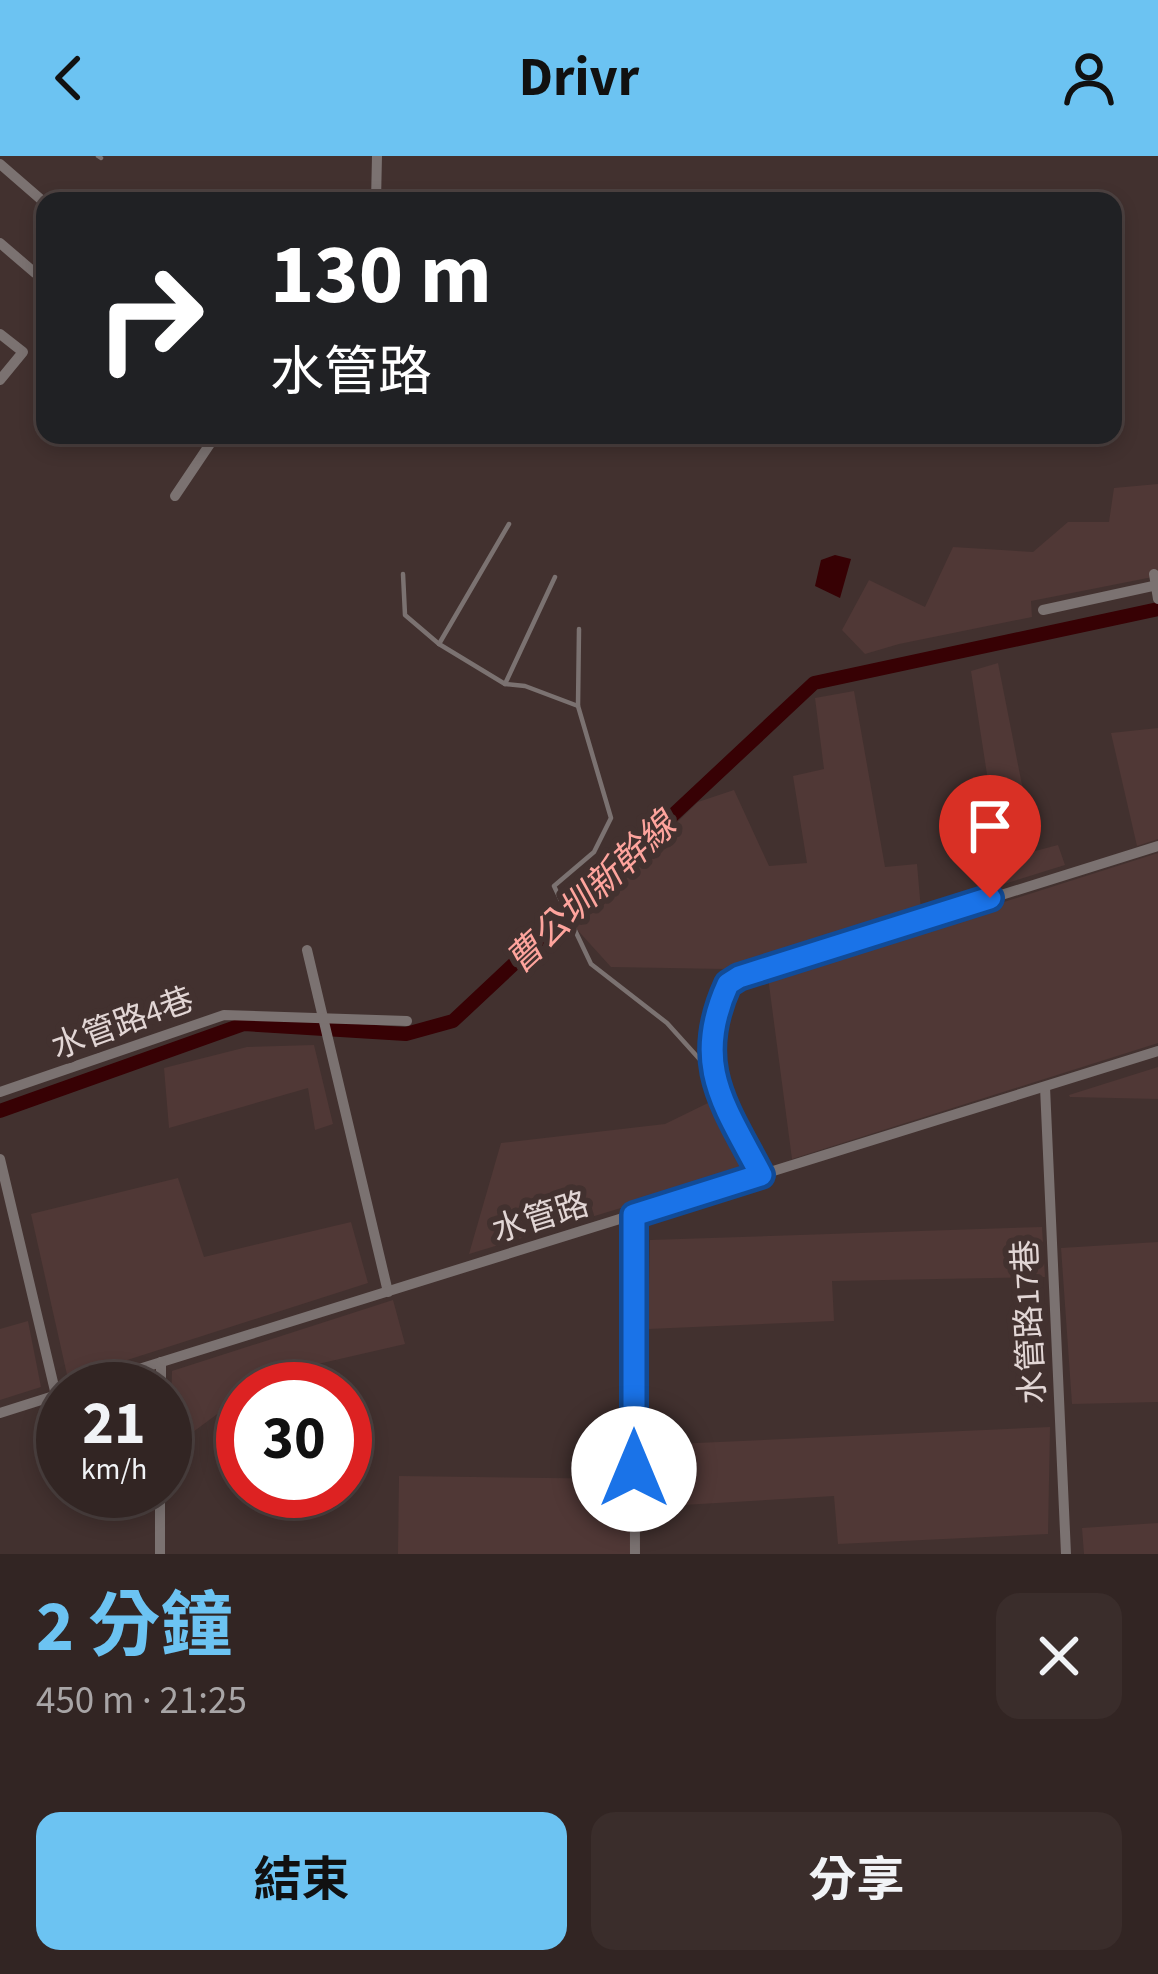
<!DOCTYPE html>
<html lang="zh-TW">
<meta charset="utf-8">
<style>
body{margin:0;font-family:"Source Sans 3","Noto Sans TC",sans-serif;background:#3a2d2b;color:#f1f3f6;height:100vh;display:flex;flex-direction:column;font-size:45px;white-space:nowrap}
*{box-sizing:border-box;margin:0}
p{font-size:39px;color:#a8a5a6}
.icon{flex:none;width:66px;height:66px;fill:none;stroke:currentColor;stroke-width:2;stroke-linecap:round;stroke-linejoin:round}
.map{position:relative;height:1398px;overflow:hidden}
.side{display:flex;flex-direction:column;background:#322523;flex:1}
.side>*{flex:none}
.banner{position:absolute;left:36px;top:36px;width:1086px;height:252px;border-radius:24px;box-shadow:0 6px 18px #0003,0 0 0 3px #4d4241;background:#202124;color:#fff;overflow:hidden}
.speed{position:absolute;left:36px;top:1206px;display:flex;gap:24px;font-size:60px;font-weight:700;text-align:center}
.speed>*{display:grid;place-content:center;width:156px;height:156px;border-radius:50%;background:#322523;box-shadow:0 6px 18px #0003,0 0 0 3px #4d4241;line-height:1}
.speed small{font-size:30px;font-weight:400}
.speed .limit{border:18px solid #d22;background:#fff;color:#111}
.pin{position:absolute;display:grid;place-items:center;width:102px;height:102px;color:#fff;margin:-123px -51px;border-radius:50% 50% 50% 0;rotate:-45deg;box-shadow:0 0 12px #0007}
.pin .icon{rotate:45deg}
.me{position:absolute;width:132px;margin:-66px;rotate:0deg;stroke-linejoin:round;filter:drop-shadow(0 0 9px #0008)}
.turn{display:flex;align-items:center;gap:42px;height:252px;padding:0 36px;font-size:54px}
.turn .icon{width:156px;height:156px;stroke-width:2.5}
.turn b{display:block;font-size:84px;line-height:102px}
.round{display:grid;place-items:center;flex:none;width:126px;height:126px;border-radius:24px;background:#3a2d2b}
.head{display:flex;align-items:center;justify-content:space-between;height:204px;padding:0 36px}
h1{font-size:72px;font-weight:700;line-height:90px;color:#6cc3f2}
.button{display:flex;gap:24px;margin-top:auto;padding:24px 36px}
.button a{flex:1;height:138px;border-radius:24px;background:#6cc3f2;color:#111;font-size:48px;font-weight:700;line-height:138px;text-align:center}
.button a+a{background:#3a2d2b;color:#f1f3f6}
header{display:flex;justify-content:space-between;align-items:center;height:156px;padding:0 36px;background:#6cc3f2;color:#111;font-size:54px;font-weight:700}
.map>svg:first-child{display:block}
.built{fill:#503836}
.water{fill:#370104}
.lines{fill:none;stroke-linecap:round;stroke-linejoin:round}
.canal{stroke:#370104;stroke-width:14}
.service{stroke:#7b7271;stroke-width:4.5}
.minor{stroke:#7b7271;stroke-width:10}
.route-casing{stroke:#114b97;stroke-width:30}
.route{stroke:#1a73e8;stroke-width:21}
.labels{text-anchor:middle;stroke-width:12;stroke-linejoin:round;paint-order:stroke}
.street-label{font-size:33px;fill:#e2d6d5;stroke:#42312f}
.water-label{font-size:36px;font-style:italic;fill:#fea49d;stroke:#42312f}
</style>
<header><svg class="icon" aria-label="back" viewBox="0 0 24 24"><path d="M15 5l-7 7 7 7"/></svg>Drivr<svg class="icon" aria-label="person" viewBox="0 0 24 24"><circle cx="12" cy="8" r="4"/><path d="M4 21q1-7 8-7t8 7"/></svg></header>
<div class="map">
<svg width="1158" height="1398" viewBox="0 0 1158 1398">
<rect width="100%" height="100%" fill="#42312f"/>
<g class="built">
<path d="M 1158,328 L 1158,420 L 1031,445 L 1032,461 L 899,488 L 865,498 L 842,474 L 869,424 L 925,451 L 953,391 L 1033,396 L 1068,366 L 1109,366 L 1114,332 Z"/>
<path d="M 998,507 L 1035,695 L 1058,689 L 1065,709 L 1004,728 L 971,515 Z"/>
<path d="M 854,535 L 885,711 L 917,708 L 921,754 L 725,813 L 611,811 L 572,768 L 698,646 L 734,634 L 769,710 L 807,707 L 793,620 L 824,613 L 815,542 Z"/>
<path d="M 1158,572 L 1158,683 L 1137,690 L 1111,577 Z"/>
<path d="M 1158,697 L 1158,887 L 792,1003 L 768,821 Z"/>
<path d="M 314,889 L 333,968 L 315,974 L 308,932 L 169,972 L 164,912 L 247,891 Z"/>
<path d="M 1158,911 L 1158,943 L 1070,941 L 1069,939 Z"/>
<path d="M 708,947 L 743,1015 L 469,1098 L 501,987 L 665,968 Z"/>
<path d="M 178,1022 L 204,1101 L 351,1066 L 368,1127 L 68,1223 L 31,1058 Z"/>
<path d="M 1042,1071 L 1045,1121 L 832,1125 L 834,1165 L 648,1173 L 650,1084 Z"/>
<path d="M 1158,1086 L 1158,1246 L 1072,1248 L 1061,1092 Z"/>
<path d="M 393,1144 L 405,1188 L 270,1219 L 251,1233 L 243,1233 L 243,1239 L 170,1293 L 172,1215 Z"/>
<path d="M 28,1165 L 41,1231 L 0,1244 L 0,1173 Z"/>
<path d="M 1050,1271 L 1048,1378 L 838,1388 L 834,1340 L 649,1351 L 652,1289 Z"/>
<path d="M 399,1320 L 631,1323 L 630,1398 L 398,1398 Z"/>
<path d="M 1158,1367 L 1158,1398 L 1084,1398 L 1082,1372 Z"/>
</g>
<path class="water" d="M 835,399 L 851,403 L 840,442 L 815,430 L 821,404 Z"/>
<g class="lines">
<path class="canal" d="M 0,955 L 244,868 L 406,878 L 453,865 L 814,527 L 1158,453"/>
<g class="service">
<path d="M 98,0 L 101,2"/>
<path d="M 403,418 L 405,459 L 439,488 L 505,528 L 525,530 L 578,550 L 611,662 L 594,696 L 554,730 L 591,808 L 667,867 L 712,917"/>
<path d="M 439,488 L 509,368"/>
<path d="M 505,528 L 555,421"/>
<path d="M 578,550 L 579,473"/>
</g>
<g class="minor">
<path d="M 0,8 L 45,47"/>
<path d="M 376,45 L 377,0"/>
<path d="M 0,87 L 35,117"/>
<path d="M 0,178 L 23,196 L 0,224"/>
<path d="M 175,340 L 216,279"/>
<path d="M 1154,418 L 1158,443"/>
<path d="M 1043,454 L 1158,429"/>
<path d="M 307,794 L 388,1136"/>
<path d="M 1045,931 L 1066,1398"/>
<path d="M 0,936 L 224,859 L 407,865"/>
<path d="M 0,1003 L 56,1239"/>
<path d="M 761,1019 C 724,950 691,909 728,828 L 739,821 L 1158,690"/>
<path d="M 634,1059 L 635,1398"/>
<path d="M 75,1233 L 1158,895"/>
<path d="M 161,1233 L 161,1206"/>
<path d="M 0,1257 L 60,1238"/>
<path d="M 160,1398 L 160,1335"/>
</g>
</g>
<g class="lines">
<g class="route-casing">
<path id="route" d="M 634,1313 L 634,1059 L 761,1019 C 725,950 691,909 728,828 L 739,821 L 990,742"/>
</g>
<use href="#route" class="route"/>
</g>
<g class="labels">
<g class="street-label">
<text transform="translate(122 866) rotate(-20)" y="12">水管路4巷</text>
<text transform="translate(540 1060) rotate(-17)" y="12">水管路</text>
<text transform="translate(1028 1166) rotate(-93)" y="12">水管路17巷</text>
</g>
<g class="water-label">
<text transform="translate(590 736) rotate(-43)" y="13">曹公圳新幹線</text>
</g>
</g>
</svg>
<div class="speed"><div>21<small>km/h</small></div><div class="limit">30</div></div>
<div class="pin" style="left:990px;top:742px;background:#d93025"><svg class="icon" aria-label="arrive" viewBox="0 0 24 24"><path d="M6 21V4h12l-3 4 3 4H6"/></svg></div>
<svg class="me" style="left:634px;top:1313px" viewBox="-20 -20 40 40"><circle r="19" fill="#fff"/><path d="M0-13L10 11 0 6-10 11z" fill="#1a73e8"/></svg>
<div class="banner">
<div class="turn"><svg class="icon" aria-label="right" viewBox="0 0 24 24"><path d="M7 20v-9h11M14 6l5 5-5 5"/></svg><div><b>130 m</b>水管路</div></div>
</div>
</div>
<section class="side">
<div class="head"><div><h1>2 分鐘</h1><p>450 m · 21:25</p></div><a class="round"><svg class="icon" aria-label="close" viewBox="0 0 24 24"><path d="M6 6l12 12M18 6L6 18"/></svg></a></div>
<div class="button"><a>結束</a><a>分享</a></div>
</section>
